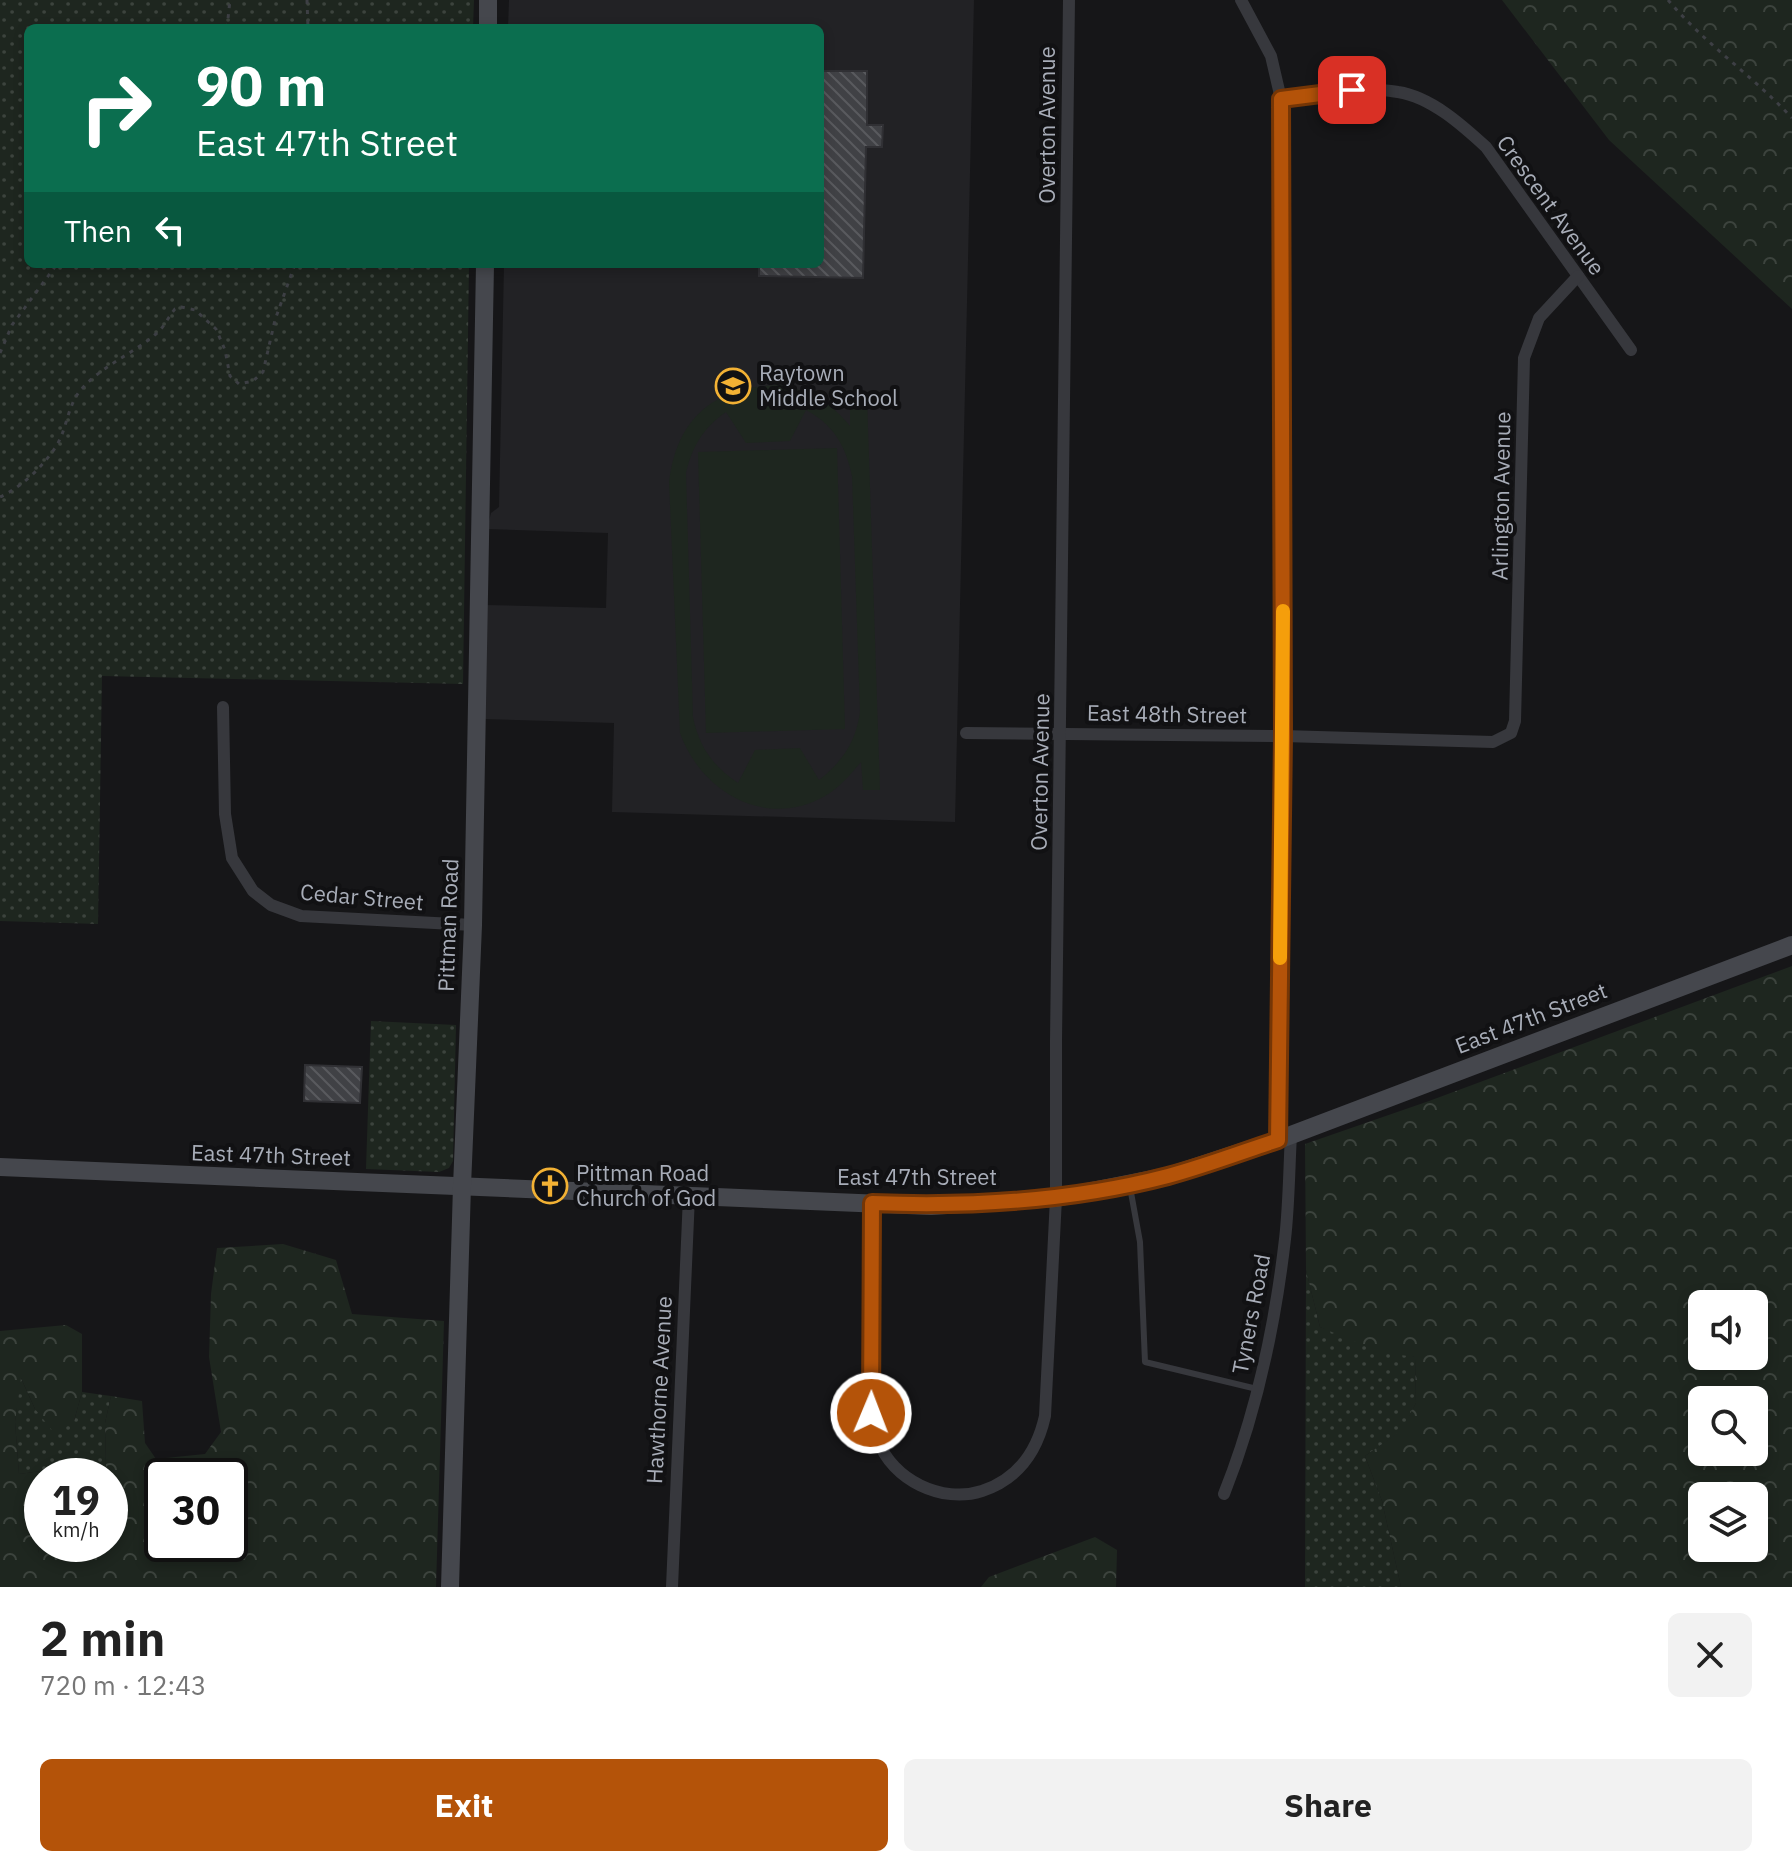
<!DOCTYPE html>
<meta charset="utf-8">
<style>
body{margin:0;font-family:"IBM Plex Sans",sans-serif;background:#f2f2f2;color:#222;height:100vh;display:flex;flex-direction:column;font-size:30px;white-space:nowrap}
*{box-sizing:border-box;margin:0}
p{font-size:26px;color:#767676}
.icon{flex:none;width:44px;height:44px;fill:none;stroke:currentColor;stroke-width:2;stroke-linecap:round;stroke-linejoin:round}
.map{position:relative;height:1587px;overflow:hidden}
.sheet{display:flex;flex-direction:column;background:#fff;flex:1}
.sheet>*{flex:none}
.hud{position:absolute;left:24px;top:24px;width:800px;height:244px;border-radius:12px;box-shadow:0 4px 12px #0003;background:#0b6e4f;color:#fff;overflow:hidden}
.tools{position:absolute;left:1688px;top:1290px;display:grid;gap:16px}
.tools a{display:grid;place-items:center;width:80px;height:80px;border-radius:12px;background:#fff;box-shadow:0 4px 12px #0003;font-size:40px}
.speed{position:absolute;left:24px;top:1458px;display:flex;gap:16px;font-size:40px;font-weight:700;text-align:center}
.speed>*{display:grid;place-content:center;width:104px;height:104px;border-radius:50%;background:#fff;box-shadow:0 4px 12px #0003;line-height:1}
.speed small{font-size:20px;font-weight:400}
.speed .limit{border:4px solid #111;border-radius:12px;background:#fff;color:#111}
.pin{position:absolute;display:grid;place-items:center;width:68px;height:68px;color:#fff;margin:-34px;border-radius:16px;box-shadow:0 4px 12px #0006}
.me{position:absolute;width:88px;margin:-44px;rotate:1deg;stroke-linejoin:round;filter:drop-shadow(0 0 6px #0008)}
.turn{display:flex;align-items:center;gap:28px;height:168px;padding:0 40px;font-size:36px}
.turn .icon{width:104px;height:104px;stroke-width:2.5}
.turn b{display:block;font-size:56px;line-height:68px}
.then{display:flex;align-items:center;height:76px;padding:0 40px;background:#0003;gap:16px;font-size:30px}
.round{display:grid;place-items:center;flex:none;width:84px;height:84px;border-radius:12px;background:#f2f2f2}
.headline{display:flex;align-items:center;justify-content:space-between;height:136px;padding:0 40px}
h1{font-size:48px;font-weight:700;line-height:60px}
.action{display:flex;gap:16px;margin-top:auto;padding:16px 40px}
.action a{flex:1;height:92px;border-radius:12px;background:#b45309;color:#fff;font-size:32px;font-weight:700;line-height:92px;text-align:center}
.action a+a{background:#f2f2f2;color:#222}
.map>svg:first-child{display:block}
.built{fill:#222225}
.grass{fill:url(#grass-dots)}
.forest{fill:url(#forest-crowns);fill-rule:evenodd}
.pitch{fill:#1e261f;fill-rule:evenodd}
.building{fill:url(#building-back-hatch);stroke:#303034;stroke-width:2}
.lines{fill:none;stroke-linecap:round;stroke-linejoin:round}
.path{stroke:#3d3f44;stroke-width:3;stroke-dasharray:4 6;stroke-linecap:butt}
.lane{stroke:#37383d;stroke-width:6}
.street{stroke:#37383d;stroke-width:12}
.secondary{stroke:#45474d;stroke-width:18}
.route-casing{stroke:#753606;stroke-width:20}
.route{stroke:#b45309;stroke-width:14}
.slow{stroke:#f59e0b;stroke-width:14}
.labels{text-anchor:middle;stroke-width:8;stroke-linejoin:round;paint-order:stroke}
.street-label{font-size:22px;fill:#a8adb8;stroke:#111113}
.poi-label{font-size:22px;fill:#a8adb8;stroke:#111113;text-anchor:start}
</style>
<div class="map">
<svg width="1792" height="1587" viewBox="0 0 1792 1587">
<defs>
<pattern id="grass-dots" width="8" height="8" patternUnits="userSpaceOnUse" patternTransform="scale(2)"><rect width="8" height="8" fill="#1e261f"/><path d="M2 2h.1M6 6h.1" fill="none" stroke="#3c433d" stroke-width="1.8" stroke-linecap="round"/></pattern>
<pattern id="forest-crowns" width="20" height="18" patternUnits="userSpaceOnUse" patternTransform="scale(2)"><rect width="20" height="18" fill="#1e261f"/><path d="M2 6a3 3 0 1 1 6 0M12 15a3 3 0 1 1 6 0" fill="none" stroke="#3c433d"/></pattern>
<pattern id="building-back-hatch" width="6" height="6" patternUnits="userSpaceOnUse" patternTransform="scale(2)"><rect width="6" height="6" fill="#404145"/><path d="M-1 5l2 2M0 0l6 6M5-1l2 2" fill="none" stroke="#595a5e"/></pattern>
</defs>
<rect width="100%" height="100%" fill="#161618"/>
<path class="built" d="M 509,0 L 974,0 L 955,822 L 612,812 L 614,723 L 483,719 L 485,605 L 606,608 L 608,533 L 487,529 L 491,513 L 499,507 L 504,264 L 820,264 L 820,28 L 508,28 Z"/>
<g class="grass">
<path d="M 0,0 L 474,0 L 473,28 L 28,28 L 28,264 L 469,264 L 463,684 L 102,676 L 98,924 L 0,921 Z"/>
<path d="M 371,1021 L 456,1025 L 453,1161 L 449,1168 L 439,1172 L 366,1169 Z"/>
<path d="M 1306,1270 L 1320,1327 L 1415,1357 L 1416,1403 L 1402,1431 L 1365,1456 L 1382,1501 L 1401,1587 L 1305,1587 Z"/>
<path d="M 20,1376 L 35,1409 L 74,1421 L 82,1392 L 111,1396 L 105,1423 L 106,1468 L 103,1476 L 61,1476 L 49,1470 L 19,1474 L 15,1422 Z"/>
<path d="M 42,1525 L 42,1544 L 93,1544 L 94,1553 L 39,1553 L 34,1528 Z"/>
</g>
<g class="forest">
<path d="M 1502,0 L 1792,0 L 1792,309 L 1609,140 Z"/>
<path d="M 1792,966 L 1792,1587 L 1401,1587 L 1382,1501 L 1365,1456 L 1401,1431 L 1416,1403 L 1415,1357 L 1379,1352 L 1320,1327 L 1306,1270 L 1305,1144 L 1429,1101 ZM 1702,1304 L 1754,1304 L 1754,1356 L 1702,1356 ZM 1702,1400 L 1754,1400 L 1754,1452 L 1702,1452 ZM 1702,1496 L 1754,1496 L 1754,1548 L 1702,1548 Z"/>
<path d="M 283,1244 L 336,1260 L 352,1314 L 444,1321 L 436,1587 L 0,1587 L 0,1331 L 66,1325 L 82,1334 L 82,1392 L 74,1421 L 55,1434 L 35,1409 L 21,1378 L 15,1422 L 19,1474 L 49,1470 L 61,1476 L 42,1476 L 42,1525 L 34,1529 L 39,1553 L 93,1553 L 93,1544 L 110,1544 L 110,1476 L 103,1476 L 106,1468 L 105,1423 L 111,1396 L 142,1401 L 145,1443 L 156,1459 L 205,1454 L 221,1432 L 209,1357 L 211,1294 L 217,1248 ZM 162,1476 L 230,1476 L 230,1544 L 162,1544 Z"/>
<path d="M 1095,1537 L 1117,1550 L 1116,1587 L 981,1587 L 989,1577 Z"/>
</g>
<g class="pitch">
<path d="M 781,385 C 810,391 832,403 850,426 L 850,396 L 867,397 L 880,790 L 863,790 L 861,762 C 851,774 839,788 825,796 C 766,830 701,792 680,733 L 669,482 C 677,416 716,386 781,385 ZM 806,410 C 833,424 846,446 852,476 L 860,712 C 856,742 842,762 819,780 L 800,748 L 755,750 L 738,783 C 713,766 699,747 693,717 L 686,473 C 692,447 703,428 726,412 L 746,443 L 790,441 Z"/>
<path d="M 837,448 L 845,729 L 706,733 L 698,452 Z"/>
</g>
<g class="building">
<path d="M 820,71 L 867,71 L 867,125 L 883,125 L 882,147 L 866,147 L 863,278 L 759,276 L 759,264 L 820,264 Z"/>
<path d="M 305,1065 L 362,1067 L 360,1103 L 304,1101 Z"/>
</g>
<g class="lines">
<g class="path">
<path d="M 307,0 L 308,28"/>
<path d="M 1668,0 C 1705,44 1753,76 1792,118"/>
<path d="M 227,28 L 230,0"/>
<path d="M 0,353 L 12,325 L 57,264"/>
<path d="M 0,497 C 22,487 46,464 58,443 C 67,426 68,407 79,392 C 99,367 133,354 157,333 C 164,327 169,316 175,309 L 181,307 L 195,310 L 216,329 L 225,350 L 230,376 L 239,384 L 253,381 L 263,372 L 275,320 L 295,264"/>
</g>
<path class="lane" d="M 1130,1187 L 1140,1242 L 1145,1362 L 1257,1389"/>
<g class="street">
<path d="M 1241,0 L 1271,56 L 1281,99 L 1283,736 L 1278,1140"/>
<path d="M 1281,99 C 1319,94 1360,85 1398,92 C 1431,97 1462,125 1486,147 L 1631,350"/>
<path d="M 223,707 L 225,814 L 232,858 L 253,891 L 271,905 L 301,916 L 473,925"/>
<path d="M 966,733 L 1283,736 L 1493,742 L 1511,733 L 1515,721 L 1524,358 L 1539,318 L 1578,276"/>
<path d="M 872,1203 C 873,1250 873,1297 872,1343 C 872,1375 867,1410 878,1440 C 892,1480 942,1504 982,1491 C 1018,1479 1037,1452 1045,1416 L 1056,1198 L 1056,1040 L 1069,0"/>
<path d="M 1224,1494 C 1256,1414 1275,1326 1285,1239 C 1289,1205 1289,1170 1291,1135"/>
<path d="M 672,1587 L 689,1196"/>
</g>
<g class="secondary">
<path d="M 488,0 L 488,28"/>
<path d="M 0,1167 L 931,1206 L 1056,1198 L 1168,1176 L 1278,1140 L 1792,945"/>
<path d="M 450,1587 L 462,1186 L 473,925 L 485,264"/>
</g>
</g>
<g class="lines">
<g class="route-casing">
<path id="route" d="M 871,1413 L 872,1203 C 970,1207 1072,1201 1168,1176 C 1205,1166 1242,1152 1278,1140 L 1283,736 L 1281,99 L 1352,90"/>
</g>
<use href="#route" class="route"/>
<path class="slow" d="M 1280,958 L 1283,611"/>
</g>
<defs>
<g id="school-ring" transform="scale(1.8)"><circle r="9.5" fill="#111113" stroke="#f2b134" stroke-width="1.5"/><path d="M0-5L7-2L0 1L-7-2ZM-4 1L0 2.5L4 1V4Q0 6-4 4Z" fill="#f2b134"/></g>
<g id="church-ring" transform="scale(1.8)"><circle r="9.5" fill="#111113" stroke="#f2b134" stroke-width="1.5"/><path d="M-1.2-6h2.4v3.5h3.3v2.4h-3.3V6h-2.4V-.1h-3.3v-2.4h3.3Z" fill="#f2b134"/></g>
</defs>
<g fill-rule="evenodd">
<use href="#school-ring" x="733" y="386"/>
<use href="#church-ring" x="550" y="1186"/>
</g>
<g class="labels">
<g class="street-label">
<text transform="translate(1047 125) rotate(-90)" y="8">Overton Avenue</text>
<text transform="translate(1551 205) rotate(54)" y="8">Crescent Avenue</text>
<text transform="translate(1501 496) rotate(-89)" y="8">Arlington Avenue</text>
<text transform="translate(1167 714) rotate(1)" y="8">East 48th Street</text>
<text transform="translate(1040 772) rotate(-89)" y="8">Overton Avenue</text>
<text transform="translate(362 897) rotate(5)" y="8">Cedar Street</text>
<text transform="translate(448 925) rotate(-88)" y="8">Pittman Road</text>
<text transform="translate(1531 1018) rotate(-21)" y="8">East 47th Street</text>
<text transform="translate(271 1155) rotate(2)" y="8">East 47th Street</text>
<text x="917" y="1185">East 47th Street</text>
<text transform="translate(1251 1314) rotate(-79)" y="8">Tyners Road</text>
<text transform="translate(659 1390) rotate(-87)" y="8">Hawthorne Avenue</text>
</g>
<g class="poi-label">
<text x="759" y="381">Raytown<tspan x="759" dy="25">Middle School</tspan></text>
<text x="576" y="1181">Pittman Road<tspan x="576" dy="25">Church of God</tspan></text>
</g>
</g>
</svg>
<div class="tools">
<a><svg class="icon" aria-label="sound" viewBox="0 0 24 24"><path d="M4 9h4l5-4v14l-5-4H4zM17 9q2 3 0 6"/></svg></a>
<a><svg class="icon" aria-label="search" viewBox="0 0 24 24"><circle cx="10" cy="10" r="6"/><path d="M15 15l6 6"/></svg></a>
<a><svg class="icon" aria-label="layers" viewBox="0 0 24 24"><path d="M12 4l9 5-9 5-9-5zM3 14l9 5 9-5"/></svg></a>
</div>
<div class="speed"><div>19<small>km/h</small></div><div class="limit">30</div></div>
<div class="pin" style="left:1352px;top:90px;background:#d93025"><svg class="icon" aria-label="arrive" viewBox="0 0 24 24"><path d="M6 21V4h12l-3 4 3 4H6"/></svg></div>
<svg class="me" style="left:871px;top:1413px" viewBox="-20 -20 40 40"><circle r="17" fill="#b45309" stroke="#fff" stroke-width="3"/><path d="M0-11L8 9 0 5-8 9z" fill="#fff"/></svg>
<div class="hud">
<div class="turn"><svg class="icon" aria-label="right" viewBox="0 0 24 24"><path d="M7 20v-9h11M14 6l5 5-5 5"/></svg><div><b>90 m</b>East 47th Street</div></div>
<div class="then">Then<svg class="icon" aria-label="left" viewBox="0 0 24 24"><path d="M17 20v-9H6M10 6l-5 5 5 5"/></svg></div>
</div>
</div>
<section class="sheet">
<div class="headline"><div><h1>2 min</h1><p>720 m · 12:43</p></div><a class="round"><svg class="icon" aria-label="close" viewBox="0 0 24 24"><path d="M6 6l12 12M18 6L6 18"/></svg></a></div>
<div class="action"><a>Exit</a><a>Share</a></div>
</section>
